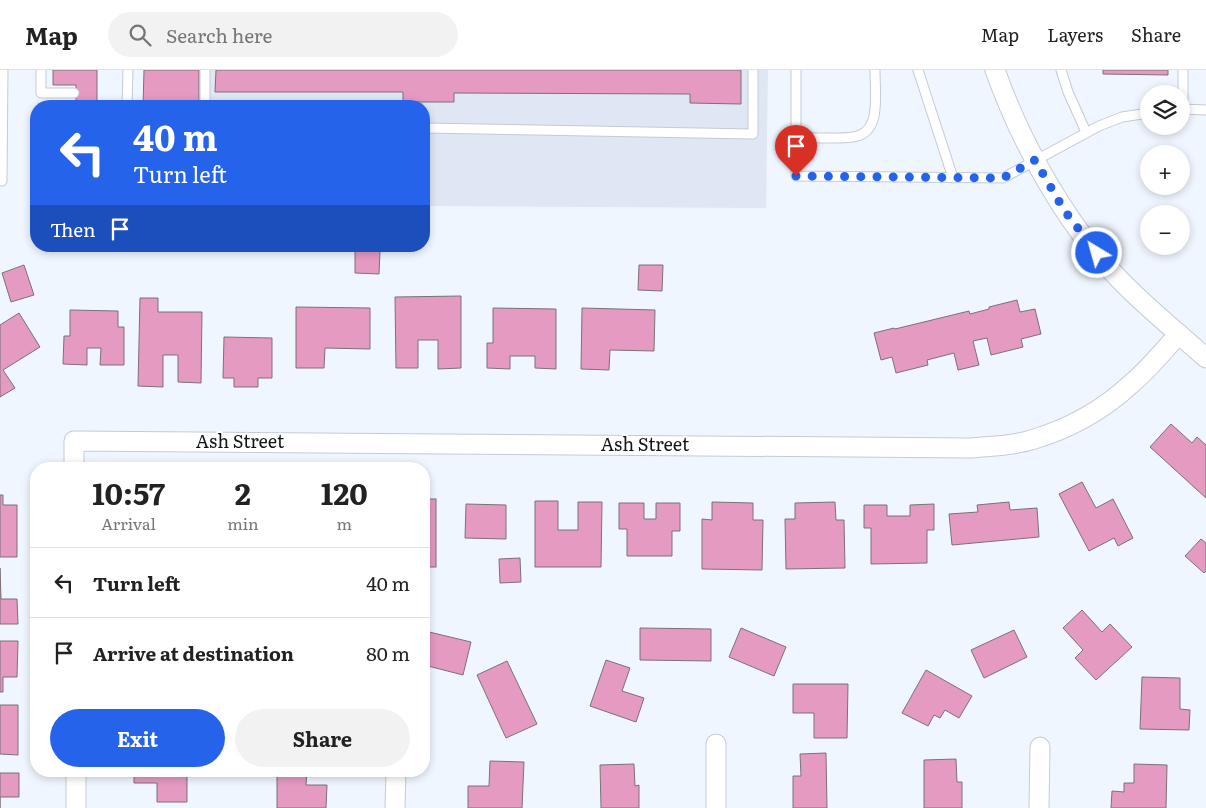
<!DOCTYPE html>
<meta charset="utf-8">
<style>
body{margin:0;font-family:Literata,serif;background:#f2f2f2;color:#222;height:100vh;display:flex;flex-direction:column;font-size:19px;white-space:nowrap}
*{box-sizing:border-box;margin:0}
p{font-size:16px;color:#767676}
.icon{flex:none;width:28px;height:28px;fill:none;stroke:currentColor;stroke-width:2;stroke-linecap:round;stroke-linejoin:round}
.map{position:relative;flex:1;overflow:hidden}
.details{position:absolute;left:30px;top:392px;width:400px;height:315px;display:flex;flex-direction:column;background:#fff;border-radius:20px;box-shadow:0 2px 8px #0003}
.details>*{flex:none}
.banner{position:absolute;left:30px;top:30px;width:400px;height:152px;border-radius:20px;box-shadow:0 2px 8px #0003;background:#2563eb;color:#fff;overflow:hidden}
.fabs{position:absolute;left:1140px;top:15px;display:grid;gap:10px}
.fabs a{display:grid;place-items:center;width:50px;height:50px;border-radius:50%;background:#fff;box-shadow:0 2px 8px #0003;font-size:25px}
.pin{position:absolute;display:grid;place-items:center;width:42px;height:42px;color:#fff;margin:-51px -21px;border-radius:50% 50% 50% 0;rotate:-45deg;box-shadow:0 0 5px #0007}
.pin .icon{rotate:45deg}
.me{position:absolute;width:55px;margin:-28px;rotate:323deg;stroke-linejoin:round;filter:drop-shadow(0 0 4px #0008)}
.turn{display:flex;align-items:center;gap:18px;height:105px;padding:0 20px;font-size:22px}
.turn .icon{width:65px;height:65px;stroke-width:2.5}
.turn b{display:block;font-size:35px;line-height:42px}
.then{display:flex;align-items:center;height:48px;padding:0 20px;background:#0003;gap:10px;font-size:19px}
.eta{display:flex;justify-content:space-evenly;align-items:center;height:85px;text-align:center}
.eta b{font-size:30px;font-weight:700;line-height:35px}
.action{display:flex;gap:10px;margin-top:auto;padding:10px 20px}
.action a{flex:1;height:58px;border-radius:30px;background:#2563eb;color:#fff;font-size:20px;font-weight:700;line-height:58px;text-align:center}
.action a+a{background:#f2f2f2;color:#222}
ul{padding:0;list-style:none}
li{display:flex;align-items:center;gap:15px;height:70px;padding:0 20px;border-top:1px solid #e0e0e0}
li div{flex:1}
li b{display:block;font-size:19px}
li em{font-style:normal}
header{display:flex;align-items:center;gap:30px;box-sizing:border-box;height:70px;padding:0 25px;background:#fff;border-bottom:1px solid #e0e0e0}
header strong{font-size:24px}
nav{display:flex;gap:28px;margin-inline-start:auto;font-size:18px}
.search{width:350px;height:45px;background:#f2f2f2;display:flex;align-items:center;gap:12px;box-sizing:border-box;padding:0 18px;border-radius:28px;color:#767676;font-size:19px}
.map>svg:first-child{display:block}
.built{fill:#dfe6f4}
.building{fill:#e59ac2;stroke:#7c7176}
.lines{fill:none;stroke-linecap:round;stroke-linejoin:round}
.lane-casing{stroke:#c4cbd6;stroke-width:11}
.street-casing{stroke:#c4cbd6;stroke-width:21}
.lane{stroke:#fff;stroke-width:9}
.street{stroke:#fff;stroke-width:19}
.route{stroke:#2563eb;stroke-width:9;stroke-dasharray:0 16.2}
.labels{text-anchor:middle;stroke-width:4;stroke-linejoin:round;paint-order:stroke}
.street-label{font-size:18px;fill:#131619;stroke:#fff}
</style>
<header>
<strong>Map</strong>
<div class="search"><svg class="icon" aria-label="search" viewBox="0 0 24 24"><circle cx="10" cy="10" r="6"/><path d="M15 15l6 6"/></svg>Search here</div>
<nav><a>Map</a><a>Layers</a><a>Share</a></nav>
</header>
<div class="map">
<svg width="1206" height="738" viewBox="0 0 1206 738">
<rect width="100%" height="100%" fill="#f0f6ff"/>
<path class="built" d="M 201,0 L 768,0 L 766,138 L 424,136 L 424,36 L 200,36 Z"/>
<g class="building">
<path d="M 53,0 L 97,0 L 97,33 L 76,33 L 76,15 L 53,15 Z"/>
<path d="M 144,0 L 199,0 L 199,36 L 143,36 Z"/>
<path d="M 216,0 L 741,0 L 741,34 L 690,33 L 690,24 L 454,23 L 454,32 L 403,32 L 403,22 L 215,22 Z"/>
<path d="M 1103,0 L 1168,0 L 1168,5 L 1103,4 Z"/>
<path d="M 355,180 L 380,181 L 379,204 L 355,203 Z"/>
<path d="M 24,195 L 34,225 L 11,232 L 2,203 Z"/>
<path d="M 639,195 L 663,195 L 662,221 L 638,220 Z"/>
<path d="M 461,226 L 461,298 L 438,299 L 438,270 L 418,270 L 418,298 L 396,298 L 395,227 Z"/>
<path d="M 140,228 L 158,228 L 158,242 L 202,242 L 201,313 L 178,312 L 178,285 L 163,285 L 163,317 L 138,316 Z"/>
<path d="M 1017,230 L 1020,242 L 1035,239 L 1041,264 L 1021,269 L 1023,277 L 991,285 L 987,268 L 973,271 L 979,295 L 958,300 L 954,283 L 927,290 L 928,295 L 896,303 L 892,287 L 881,290 L 874,263 L 894,258 L 895,259 L 969,241 L 970,244 L 989,239 L 989,237 Z"/>
<path d="M 296,237 L 370,238 L 370,279 L 325,278 L 324,298 L 296,298 Z"/>
<path d="M 493,238 L 556,239 L 556,299 L 535,298 L 535,286 L 510,286 L 510,299 L 487,298 L 487,273 L 493,273 Z"/>
<path d="M 582,238 L 655,240 L 654,281 L 610,280 L 609,300 L 581,299 Z"/>
<path d="M 70,240 L 118,241 L 118,257 L 124,257 L 124,295 L 100,295 L 101,278 L 87,278 L 87,295 L 63,294 L 64,266 L 70,266 Z"/>
<path d="M 19,243 L 40,277 L 3,300 L 15,318 L 0,327 L 0,255 Z"/>
<path d="M 224,267 L 272,268 L 272,308 L 258,308 L 258,317 L 234,317 L 234,308 L 223,308 Z"/>
<path d="M 1171,354 L 1192,373 L 1197,367 L 1206,375 L 1206,428 L 1150,377 Z"/>
<path d="M 1082,412 L 1096,438 L 1113,429 L 1133,468 L 1118,476 L 1114,468 L 1089,481 L 1059,424 Z"/>
<path d="M 0,425 L 3,425 L 3,435 L 17,435 L 17,487 L 0,487 Z"/>
<rect x="424" y="429" width="12" height="68"/>
<path d="M 535,431 L 558,431 L 558,460 L 578,460 L 578,432 L 602,432 L 601,497 L 535,497 Z"/>
<path d="M 712,432 L 753,433 L 753,450 L 763,450 L 762,500 L 702,499 L 702,449 L 712,450 Z"/>
<path d="M 835,432 L 836,450 L 844,450 L 845,498 L 786,499 L 785,449 L 795,449 L 795,433 Z"/>
<path d="M 1009,432 L 1010,440 L 1037,438 L 1039,467 L 952,475 L 949,444 L 978,442 L 977,435 Z"/>
<path d="M 619,433 L 644,433 L 644,449 L 656,449 L 656,433 L 680,433 L 680,461 L 672,461 L 672,486 L 627,486 L 627,459 L 619,459 Z"/>
<path d="M 466,434 L 506,435 L 506,469 L 465,468 Z"/>
<path d="M 934,434 L 934,460 L 927,460 L 927,493 L 871,494 L 871,458 L 864,458 L 864,435 L 887,435 L 887,446 L 910,446 L 910,435 Z"/>
<path d="M 1201,469 L 1206,473 L 1206,501 L 1204,503 L 1185,486 Z"/>
<path d="M 520,488 L 521,512 L 500,513 L 499,489 Z"/>
<path d="M 0,498 L 1,529 L 17,529 L 18,554 L 0,554 Z"/>
<path d="M 1082,540 L 1102,562 L 1110,554 L 1132,577 L 1096,610 L 1075,588 L 1083,580 L 1063,558 Z"/>
<path d="M 640,558 L 711,559 L 711,591 L 640,590 Z"/>
<path d="M 741,558 L 786,577 L 774,606 L 729,587 Z"/>
<path d="M 1014,560 L 1027,587 L 984,608 L 971,580 Z"/>
<path d="M 425,561 L 471,572 L 463,605 L 424,595 L 424,566 Z"/>
<path d="M 0,571 L 18,571 L 17,607 L 3,607 L 3,622 L 0,622 Z"/>
<path d="M 606,590 L 630,598 L 622,621 L 644,628 L 636,652 L 590,636 Z"/>
<path d="M 507,591 L 537,654 L 506,668 L 477,605 Z"/>
<path d="M 926,600 L 972,626 L 959,648 L 945,640 L 940,648 L 934,645 L 928,656 L 902,643 Z"/>
<path d="M 1142,607 L 1180,608 L 1180,639 L 1190,640 L 1189,660 L 1140,659 Z"/>
<path d="M 793,614 L 848,614 L 847,668 L 814,668 L 814,643 L 793,643 Z"/>
<path d="M 0,635 L 18,635 L 18,685 L 0,684 Z"/>
<path d="M 826,683 L 827,738 L 793,738 L 793,706 L 801,706 L 800,684 Z"/>
<path d="M 956,689 L 957,712 L 962,712 L 962,738 L 924,738 L 924,690 Z"/>
<path d="M 490,691 L 524,692 L 522,738 L 468,738 L 468,716 L 489,716 Z"/>
<path d="M 634,694 L 635,716 L 639,715 L 639,738 L 601,738 L 600,695 Z"/>
<path d="M 1134,694 L 1167,695 L 1166,738 L 1111,738 L 1112,721 L 1124,722 L 1124,713 L 1134,713 Z"/>
<path d="M 134,701 L 187,701 L 187,732 L 157,732 L 157,713 L 134,713 Z"/>
<path d="M 277,701 L 307,701 L 306,715 L 327,715 L 326,738 L 277,738 Z"/>
<path d="M 0,703 L 19,703 L 19,727 L 0,727 L 0,738 Z"/>
</g>
<g class="lines">
<g class="lane-casing">
<g id="lane">
<path d="M 41,0 L 41,23 L 74,23"/>
<path d="M 796,0 L 796,106 L 1003,108 L 1099,56 L 1122,47 L 1149,43"/>
<path d="M 918,0 L 953,108"/>
<path d="M 1061,0 L 1068,22 L 1086,62"/>
<path d="M 127,36 L 128,0"/>
<path d="M 205,36 L 205,0"/>
<path d="M 1181,39 L 1206,40"/>
<path d="M 1183,39 L 1183,0"/>
<path d="M 424,58 L 753,64 L 753,0"/>
<path d="M 796,67 C 808,68 819,68 831,68 C 850,68 869,70 874,46 C 877,32 875,15 875,0"/>
<path d="M 0,111 L 2,111 L 3,0"/>
</g>
</g>
<g class="street-casing">
<g id="street">
<path d="M 995,0 C 1021,73 1065,153 1119,209 C 1146,237 1177,262 1206,288"/>
<path d="M 74,399 L 74,371 L 971,378 C 991,376 1012,376 1031,370 C 1069,359 1103,340 1131,314 C 1149,299 1163,281 1179,264"/>
<path d="M 76,701 L 76,738"/>
<path d="M 395,738 L 396,701"/>
<path d="M 716,738 L 716,674"/>
<path d="M 1039,738 L 1040,677"/>
</g>
</g>
<use href="#lane" class="lane"/>
<use href="#street" class="street"/>
</g>
<g class="lines">
<path class="route" d="M 796,106 L 1003,108 L 1035,90 L 1064,140 L 1097,183"/>
</g>
<g class="labels">
<g class="street-label">
<text x="240" y="378">Ash Street</text>
<text x="645" y="381">Ash Street</text>
</g>
</g>
</svg>
<div class="fabs">
<a><svg class="icon" aria-label="layers" viewBox="0 0 24 24"><path d="M12 4l9 5-9 5-9-5zM3 14l9 5 9-5"/></svg></a>
<a>+</a>
<a>−</a>
</div>
<div class="pin" style="left:796px;top:106px;background:#d93025"><svg class="icon" aria-label="arrive" viewBox="0 0 24 24"><path d="M6 21V4h12l-3 4 3 4H6"/></svg></div>
<svg class="me" style="left:1097px;top:183px" viewBox="-20 -20 40 40"><circle r="17" fill="#2563eb" stroke="#fff" stroke-width="3"/><path d="M0-11L8 9 0 5-8 9z" fill="#fff"/></svg>
<div class="banner">
<div class="turn"><svg class="icon" aria-label="left" viewBox="0 0 24 24"><path d="M17 20v-9H6M10 6l-5 5 5 5"/></svg><div><b>40 m</b>Turn left</div></div>
<div class="then">Then<svg class="icon" aria-label="arrive" viewBox="0 0 24 24"><path d="M6 21V4h12l-3 4 3 4H6"/></svg></div>
</div>
<section class="details">
<div class="eta">
<div><b>10:57</b><p>Arrival</p></div>
<div><b>2</b><p>min</p></div>
<div><b>120</b><p>m</p></div>
</div>
<ul>
<li><svg class="icon" aria-label="left" viewBox="0 0 24 24"><path d="M17 20v-9H6M10 6l-5 5 5 5"/></svg><div><b>Turn left</b></div><em>40 m</em></li>
<li><svg class="icon" aria-label="arrive" viewBox="0 0 24 24"><path d="M6 21V4h12l-3 4 3 4H6"/></svg><div><b>Arrive at destination</b></div><em>80 m</em></li>
</ul>
<div class="action"><a>Exit</a><a>Share</a></div>
</section>
</div>
